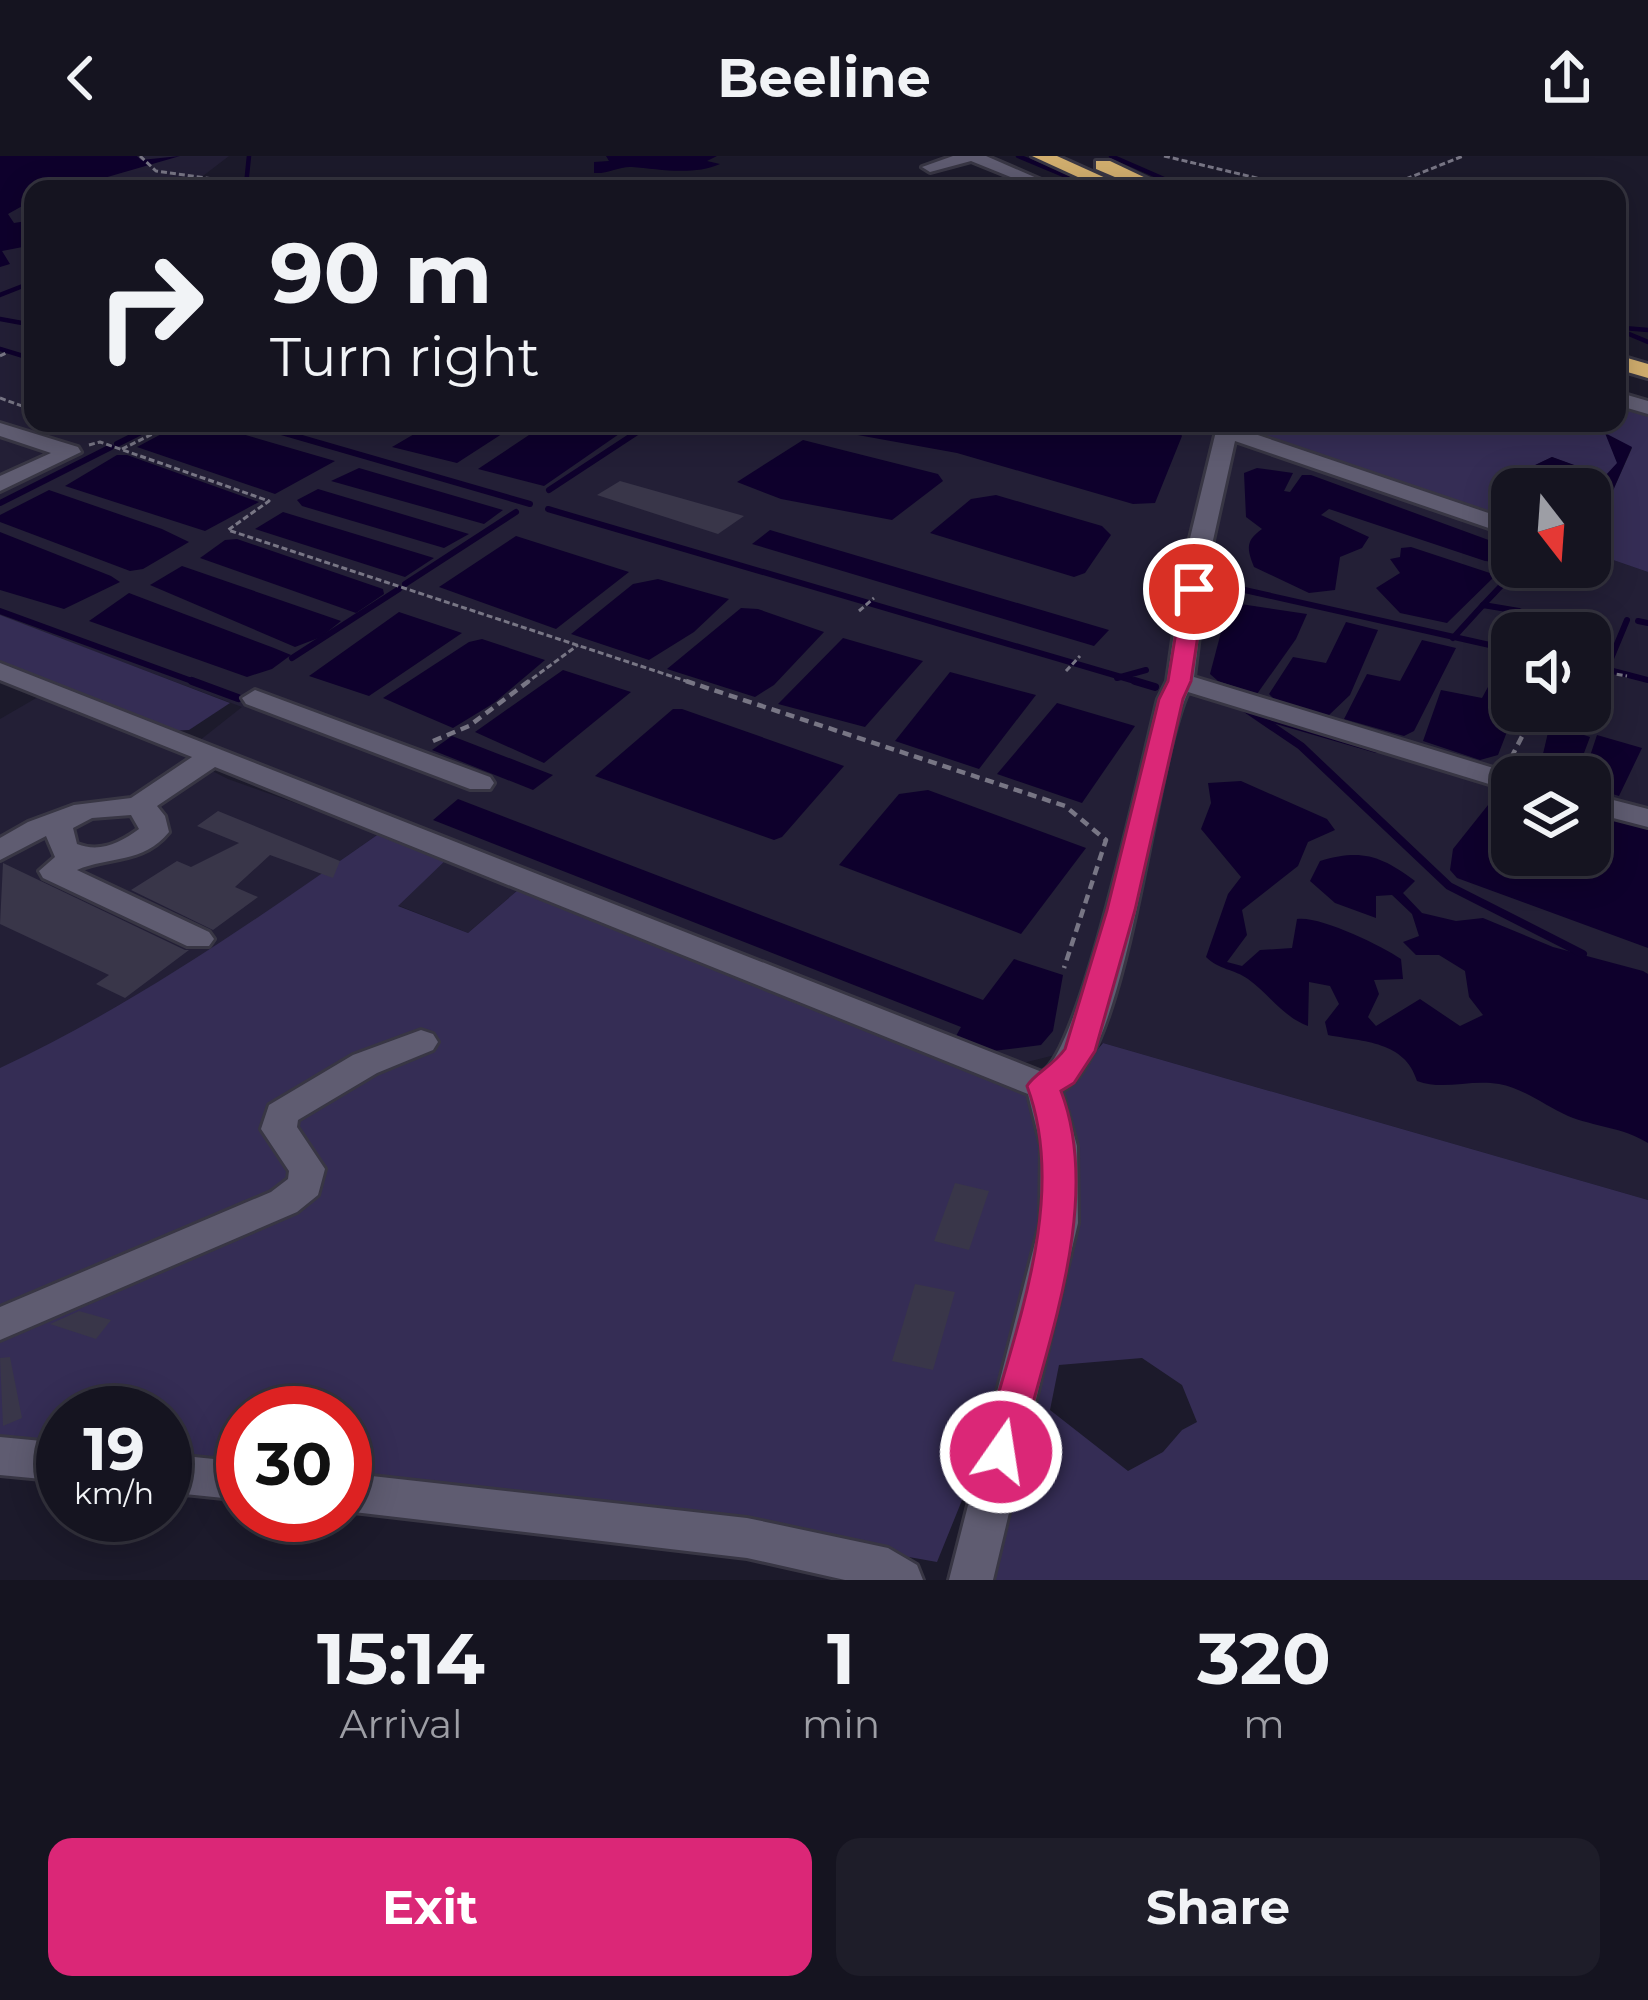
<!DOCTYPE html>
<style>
body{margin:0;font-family:Montserrat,sans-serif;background:#1e1d29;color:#f1f3f6;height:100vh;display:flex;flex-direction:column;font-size:45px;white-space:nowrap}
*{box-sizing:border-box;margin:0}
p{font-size:39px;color:#9d9ea5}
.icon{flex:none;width:66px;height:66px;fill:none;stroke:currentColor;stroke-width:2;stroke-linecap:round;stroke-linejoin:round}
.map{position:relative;height:1424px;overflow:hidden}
.side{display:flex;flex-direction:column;background:#151420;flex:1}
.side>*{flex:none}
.top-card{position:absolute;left:24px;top:24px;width:1602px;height:252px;border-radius:24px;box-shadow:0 6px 30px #0003,0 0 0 3px #34333e;background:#151420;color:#f1f3f6;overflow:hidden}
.needle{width:78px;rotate:163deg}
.tools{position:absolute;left:1491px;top:312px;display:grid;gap:24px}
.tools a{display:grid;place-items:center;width:120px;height:120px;border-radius:24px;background:#151420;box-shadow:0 6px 30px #0003,0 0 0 3px #34333e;font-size:60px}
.speed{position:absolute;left:36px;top:1230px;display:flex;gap:24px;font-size:60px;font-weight:700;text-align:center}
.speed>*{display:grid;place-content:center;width:156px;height:156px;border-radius:50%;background:#151420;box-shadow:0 6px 30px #0003,0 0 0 3px #34333e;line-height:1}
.speed small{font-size:30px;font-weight:400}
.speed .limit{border:18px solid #d22;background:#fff;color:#111}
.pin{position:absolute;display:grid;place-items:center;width:102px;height:102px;color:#fff;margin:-51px;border:6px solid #fff;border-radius:50%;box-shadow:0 3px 12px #0007}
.me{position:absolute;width:132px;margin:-66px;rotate:13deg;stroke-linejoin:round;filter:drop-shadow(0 0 9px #0008)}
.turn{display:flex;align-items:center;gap:42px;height:252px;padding:0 48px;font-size:54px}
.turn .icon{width:156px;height:156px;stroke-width:2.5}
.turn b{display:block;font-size:84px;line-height:102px}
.eta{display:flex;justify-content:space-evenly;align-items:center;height:204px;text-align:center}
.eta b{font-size:72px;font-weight:700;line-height:84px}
.button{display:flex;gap:24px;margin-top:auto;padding:24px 48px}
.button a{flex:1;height:138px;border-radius:24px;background:#db2777;color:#fff;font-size:48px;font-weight:700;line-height:138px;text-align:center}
.button a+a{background:#1e1d29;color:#f1f3f6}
header{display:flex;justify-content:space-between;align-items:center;height:156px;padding:0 48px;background:#151420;font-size:54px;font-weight:700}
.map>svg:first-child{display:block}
.built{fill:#231f36;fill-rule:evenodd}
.green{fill:#352d55;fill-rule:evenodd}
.water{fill:#0e002c}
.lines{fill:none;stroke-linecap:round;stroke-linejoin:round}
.stream-far2{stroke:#0e002c;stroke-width:4.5}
.stream-far1{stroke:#0e002c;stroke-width:6}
.stream{stroke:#0e002c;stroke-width:8}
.building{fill:#393649}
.minor-casing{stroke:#383644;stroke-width:6}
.highway-casing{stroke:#383644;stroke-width:6}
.path-far1{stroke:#787685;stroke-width:3;stroke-dasharray:6 3;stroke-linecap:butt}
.path{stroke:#787685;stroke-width:4.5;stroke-dasharray:9 6;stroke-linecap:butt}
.minor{fill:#5f5c71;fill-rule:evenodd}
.highway{fill:#d1ae6e;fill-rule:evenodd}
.route{fill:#db2777;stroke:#8e194d;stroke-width:3}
</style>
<header><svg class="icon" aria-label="back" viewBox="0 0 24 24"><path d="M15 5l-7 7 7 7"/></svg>Beeline<svg class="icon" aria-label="share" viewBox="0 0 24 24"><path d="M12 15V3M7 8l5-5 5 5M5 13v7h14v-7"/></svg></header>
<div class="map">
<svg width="1648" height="1424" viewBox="0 0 1648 1424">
<rect width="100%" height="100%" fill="#1c1a2b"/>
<g class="built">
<path d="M 0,0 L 229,0 L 186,33 L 33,33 L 33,267 L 1207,267 L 1413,331 L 1512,367 L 1512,411 L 1590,411 L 1590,396 L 1648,416 L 1648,1044 L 1103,887 L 1015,909 L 199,585 L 242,551 L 0,460 ZM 1512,477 L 1590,477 L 1590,555 L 1512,555 ZM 1512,621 L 1590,621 L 1590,699 L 1512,699 Z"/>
<path d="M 38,541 L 167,592 L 228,623 L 380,677 L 213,794 L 0,919 L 0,563 Z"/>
<path d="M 448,702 L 518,734 L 468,777 L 397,749 Z"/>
</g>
<g class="green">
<path d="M 1617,246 L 1648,255 L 1648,416 L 1590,396 L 1590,348 L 1611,339 L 1632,292 L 1610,283 L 1618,308 L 1605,321 L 1552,301 L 1513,320 L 1519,333 L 1494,335 L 1512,345 L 1512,367 L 1413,331 L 1233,275 L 1232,267 L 1287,271 L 1312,267 L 1617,267 Z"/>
<path d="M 0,459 L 230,547 L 189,574 L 168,575 L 0,511 Z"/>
<path d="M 380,677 L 448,702 L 398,750 L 468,777 L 518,734 L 1034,938 L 1051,1016 L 1007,1233 L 937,1406 L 689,1362 L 345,1321 L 345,1257 L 243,1257 L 243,1309 L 165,1300 L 165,1257 L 63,1257 L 63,1288 L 0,1281 L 0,912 C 136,848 257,763 380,677 Z"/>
<path d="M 1103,887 L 1648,1044 L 1648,1424 L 991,1424 L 1038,1157 L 1057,943 ZM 1142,1202 L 1182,1229 L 1197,1266 L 1182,1274 L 1163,1296 L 1128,1315 L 1050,1254 L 1059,1209 Z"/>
</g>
<g class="water">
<path d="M 0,0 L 137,0 L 141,4 L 180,0 L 66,33 L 33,33 L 33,44 L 8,58 L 14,67 L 33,64 L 33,89 L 2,95 L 10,108 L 0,111 Z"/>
<path d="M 606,0 L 717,0 L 707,5 L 720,8 C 693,20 658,13 632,11 C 620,10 608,18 594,17 L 594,6 L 609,5 Z"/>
<path d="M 182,267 L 204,267 L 335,305 L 275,338 L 137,291 Z"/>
<path d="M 433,267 L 519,267 L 457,307 L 392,291 Z"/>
<path d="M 547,267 L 635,267 L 544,330 L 478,313 Z"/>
<path d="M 813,267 L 1164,267 L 1175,270 L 1182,280 L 1155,347 L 1133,348 L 957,297 L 830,274 Z"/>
<path d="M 1605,277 L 1632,291 L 1611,339 L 1590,348 L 1590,333 L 1554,331 L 1580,321 C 1562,309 1545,308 1531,325 L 1534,333 L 1517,329 L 1512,320 L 1552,301 L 1605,320 L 1617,307 Z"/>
<path d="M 803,284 L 938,318 L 943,325 L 892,364 L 781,343 L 737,326 Z"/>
<path d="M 117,299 L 127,299 L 259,346 L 205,375 L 65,330 Z"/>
<path d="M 359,312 L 503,354 L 484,368 L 331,325 Z"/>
<path d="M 1257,312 L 1293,317 L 1284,335 L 1290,336 L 1302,319 L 1311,319 L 1505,390 L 1512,393 L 1512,400 L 1504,407 L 1485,405 L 1329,353 L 1321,359 L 1369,381 L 1362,392 L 1340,401 L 1335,434 L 1309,437 L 1254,411 C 1247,393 1245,385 1262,373 L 1246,361 L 1244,317 Z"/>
<path d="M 318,333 L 469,378 L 444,392 L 302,350 L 297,344 Z"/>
<path d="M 49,334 L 162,373 L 189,386 L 143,413 L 130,415 L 0,366 L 0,359 Z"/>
<path d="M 996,339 L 1102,370 L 1111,379 L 1085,417 L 1074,421 L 930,377 L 971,343 Z"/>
<path d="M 283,356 L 434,402 L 405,421 L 255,373 Z"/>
<path d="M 770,374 L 1109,474 L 1094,490 L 752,388 Z"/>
<path d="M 0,376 L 111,420 L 120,426 L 64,453 L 0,434 Z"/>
<path d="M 516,380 L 629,416 L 556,473 L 439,431 Z"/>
<path d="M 237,383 L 383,433 L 384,438 L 356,457 L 200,402 L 225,384 Z"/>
<path d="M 1411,391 L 1496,419 L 1447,467 L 1400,457 L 1376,432 L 1400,417 L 1390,403 L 1400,401 L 1401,392 Z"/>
<path d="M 182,410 L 341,465 L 321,481 L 295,491 L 150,429 Z"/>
<path d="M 658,423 L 729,443 L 694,476 L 649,504 L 571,478 L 633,428 Z"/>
<path d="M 129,437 L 274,492 L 291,499 L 272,513 L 247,521 L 89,465 Z"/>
<path d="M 1234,447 L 1307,458 L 1296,483 L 1257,538 L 1218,525 L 1210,518 L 1225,461 Z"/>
<path d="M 741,452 L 758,453 L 824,476 L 774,529 L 755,541 L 667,513 Z"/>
<path d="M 399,456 L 462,477 L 369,540 L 309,520 Z"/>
<path d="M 1346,466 L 1378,474 L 1350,539 L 1328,560 L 1276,545 L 1269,538 L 1293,501 L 1326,507 Z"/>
<path d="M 843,482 L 923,505 L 865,571 L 778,548 Z"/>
<path d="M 482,483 L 545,504 L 494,547 L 453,572 L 383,542 L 469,486 Z"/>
<path d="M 1422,484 L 1456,492 L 1414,575 L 1404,580 L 1344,563 L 1367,518 L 1400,525 Z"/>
<path d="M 1501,507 L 1512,510 L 1515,555 L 1498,599 L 1480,604 L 1423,585 L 1441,534 L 1482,542 Z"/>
<path d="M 563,514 L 631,536 L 544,607 L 475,576 Z"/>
<path d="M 950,516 L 1036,539 L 979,613 L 895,585 Z"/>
<path d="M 1057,547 L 1135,570 L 1082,647 L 997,618 Z"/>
<path d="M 673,553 L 682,553 L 844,610 L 782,681 L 774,684 L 595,620 Z"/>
<path d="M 1550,568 L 1590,581 L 1575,621 L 1539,615 Z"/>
<path d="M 1597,579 L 1642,592 L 1619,640 L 1590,631 L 1590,621 L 1583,621 Z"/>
<path d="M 452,580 L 553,619 L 533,634 L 432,594 Z"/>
<path d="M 1241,625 L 1327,663 L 1335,674 L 1308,686 L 1298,710 L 1242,754 L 1247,779 L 1227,806 L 1242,810 L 1260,794 L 1292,792 L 1297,763 C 1318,759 1381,789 1401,803 L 1403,823 L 1374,824 L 1379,838 L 1368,861 L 1376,870 L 1420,843 L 1460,870 L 1483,859 L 1469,841 L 1465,815 L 1439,799 L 1416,799 L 1403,786 L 1419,780 L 1412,758 L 1392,739 L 1376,740 L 1376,762 L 1335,747 L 1310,725 L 1320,705 C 1361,693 1380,699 1415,725 L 1403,737 L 1422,757 L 1456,765 L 1483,762 L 1553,791 L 1643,815 L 1648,818 L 1648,987 C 1622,971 1595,971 1568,960 C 1545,950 1523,932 1499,928 C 1469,923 1444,935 1417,925 C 1405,885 1364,886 1328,879 L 1325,866 L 1339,848 L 1330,830 L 1309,826 L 1308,870 C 1283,861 1269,838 1248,823 C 1234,813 1219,814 1206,801 L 1228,738 L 1241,721 L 1201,673 L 1211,647 L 1208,627 Z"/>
<path d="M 928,634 L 1086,692 L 1021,778 L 839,709 L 899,638 Z"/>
<path d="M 1512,636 L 1512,699 L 1590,699 L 1590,651 L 1648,666 L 1648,792 L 1457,722 L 1450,714 L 1453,693 L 1496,639 Z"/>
<path d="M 458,643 L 983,844 L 1014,803 L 1063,819 L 1053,875 L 1041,889 L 993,895 L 956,880 L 961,871 L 433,664 Z"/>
</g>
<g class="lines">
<g class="stream-far2">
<path d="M 1018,0 L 1097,33"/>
<path d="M 1111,0 L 1187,33"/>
<path d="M 241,33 L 246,29 L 249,0"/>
<path d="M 0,139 L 33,126"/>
<path d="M 0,163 L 33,169"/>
<path d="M 1624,172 L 1648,174"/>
<path d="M 1617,173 L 1648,186"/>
<path d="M 1617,185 L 1623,182"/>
<path d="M 0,193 L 33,203"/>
</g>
<g class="stream-far1">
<path d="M 250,267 L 530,348"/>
<path d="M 117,288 L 159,267"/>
<path d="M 549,334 L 651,267"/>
<path d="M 0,347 L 111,291"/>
<path d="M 548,353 L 1145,528"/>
<path d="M 405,428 L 516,356"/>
<path d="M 1231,431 L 1512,494"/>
<path d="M 1200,448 L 1216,431"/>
<path d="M 1483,449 L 1519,411"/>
<path d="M 0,455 L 200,528"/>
<path d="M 1638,465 L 1648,467"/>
<path d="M 1453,482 L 1483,449 L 1519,455"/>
<path d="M 292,502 L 399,433"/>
<path d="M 1590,509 L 1648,524"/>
<path d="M 1607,512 L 1627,464"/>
<path d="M 1117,522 L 1146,514"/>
</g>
<g class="stream">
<path d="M 192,525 L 238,542"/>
<path d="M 1135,525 L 1155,531"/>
<path d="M 1245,552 L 1301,590 L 1449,730 L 1583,798"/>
<path d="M 1270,562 L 1376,593"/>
</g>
</g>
<g class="building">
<path d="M 620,325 L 744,360 L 718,378 L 597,339 Z"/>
<path d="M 218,655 L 340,705 L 333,722 L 270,699 L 235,731 L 258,741 L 213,774 L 131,734 L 177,705 L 191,711 L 239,687 L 197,670 Z"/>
<path d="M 3,707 L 185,794 L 189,794 L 125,842 L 96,828 L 109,819 L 0,768 Z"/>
<path d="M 955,1027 L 989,1035 L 969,1094 L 934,1085 Z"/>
<path d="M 915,1128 L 955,1136 L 933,1214 L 892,1205 Z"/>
<path d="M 79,1155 L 111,1164 L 96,1183 L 50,1168 Z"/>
<path d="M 10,1201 L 22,1262 L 3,1270 L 0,1202 Z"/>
</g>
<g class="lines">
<g class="minor-casing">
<g id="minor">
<path d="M 953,0 L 986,0 L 1062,33 L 1040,33 L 971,5 L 930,16 L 922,11 Z"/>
<path d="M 1617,236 L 1648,245 L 1648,258 L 1617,249 Z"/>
<path d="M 0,267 L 78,291 L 81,296 L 0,335 L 0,320 L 51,297 L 0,280 Z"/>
<path d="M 1218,267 L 1238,267 L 1237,272 L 1512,365 L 1512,380 L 1235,285 L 1208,407 L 1194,521 L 1523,621 L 1512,621 L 1512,634 L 1502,632 L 1188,536 C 1153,612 1129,901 1062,935 L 1077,990 L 1078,1067 L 993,1424 L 949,1424 L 1040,1067 L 1041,990 L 1028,938 L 215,611 L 157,650 L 165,660 L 169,676 C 143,708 109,700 77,714 L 209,776 L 214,783 L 209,790 L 187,790 L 43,722 L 39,715 L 55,701 L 46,680 L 0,704 L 0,682 L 28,666 L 74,649 L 131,642 L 192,601 L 0,524 L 0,507 L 1042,916 C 1081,896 1143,601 1158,543 L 1167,525 L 1184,407 ZM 131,659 L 139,673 C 120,687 100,697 77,688 L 73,672 L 92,662 Z"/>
<path d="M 1523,411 L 1548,411 L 1535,426 L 1527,428 L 1515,421 Z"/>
<path d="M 255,534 L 490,621 L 494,627 L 490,633 L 470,633 L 246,548 L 242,542 Z"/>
<path d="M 1590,638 L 1648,653 L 1648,671 L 1590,656 Z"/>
<path d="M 421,874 L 433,878 L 438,886 L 433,894 L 377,917 L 298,964 L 297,971 L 325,1013 L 318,1039 L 297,1056 L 0,1184 L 0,1151 L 271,1036 L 288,1023 L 289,1015 L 261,973 L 269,949 L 353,899 Z"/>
<path d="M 0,1281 L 63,1287 L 63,1325 L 0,1319 Z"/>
<path d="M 165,1298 L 243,1306 L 243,1344 L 165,1336 Z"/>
<path d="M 345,1317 L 747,1362 L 888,1392 L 917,1409 L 923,1424 L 845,1424 L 747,1402 L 345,1355 Z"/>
</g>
</g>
<g class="highway-casing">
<g id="highway">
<path d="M 1032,0 L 1057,0 L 1130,33 L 1104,33 Z"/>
<path d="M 1096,5 L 1110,5 L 1169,33 L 1143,33 L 1096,13 Z"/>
<path d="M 1617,199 L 1648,208 L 1648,222 L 1617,213 Z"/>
</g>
</g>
<g class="path-far1">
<path d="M 140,0 L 156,15 L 286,33"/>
<path d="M 1164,0 L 1303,33"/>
<path d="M 1381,33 L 1463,0"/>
<path d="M 0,200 L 6,197"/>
<path d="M 0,242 L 33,254"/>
<path d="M 89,289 L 100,286 L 269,345 L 228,374 L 695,528"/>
<path d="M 122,293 L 175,267"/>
<path d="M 859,455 L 874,442"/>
<path d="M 1590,514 L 1627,520"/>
<path d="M 1066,515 L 1080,500"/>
<path d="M 525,528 L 578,489"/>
</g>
<g class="path">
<path d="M 686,525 L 1065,650 L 1106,684 L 1064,812"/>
<path d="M 433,585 L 469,570 L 529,525"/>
<path d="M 1511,602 L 1535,555"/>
</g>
<use href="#minor" class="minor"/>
<use href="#highway" class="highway"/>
</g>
<path class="route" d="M 1194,427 L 1205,433 L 1191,525 L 1183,543 L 1135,754 L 1095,895 L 1074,927 L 1061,935 C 1103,1045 1047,1186 1020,1296 L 1014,1308 L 1001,1313 L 987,1308 L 982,1296 C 1011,1183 1070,1045 1027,930 C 1035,917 1053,910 1065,893 L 1107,754 L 1159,543 L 1168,525 L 1183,433 Z"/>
</svg>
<div class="tools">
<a><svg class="needle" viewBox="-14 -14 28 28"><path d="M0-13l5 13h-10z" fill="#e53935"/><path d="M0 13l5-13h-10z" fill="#9d9ea5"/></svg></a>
<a><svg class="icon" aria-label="sound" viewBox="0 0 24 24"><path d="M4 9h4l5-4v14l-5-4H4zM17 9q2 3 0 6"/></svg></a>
<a><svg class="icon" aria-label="layers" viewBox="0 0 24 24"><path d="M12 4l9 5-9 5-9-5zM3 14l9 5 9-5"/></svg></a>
</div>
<div class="speed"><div>19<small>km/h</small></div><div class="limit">30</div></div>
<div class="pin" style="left:1194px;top:433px;background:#d93025"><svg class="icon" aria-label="arrive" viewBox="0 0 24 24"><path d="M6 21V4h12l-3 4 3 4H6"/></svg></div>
<svg class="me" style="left:1001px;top:1296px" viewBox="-20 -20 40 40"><circle r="17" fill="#db2777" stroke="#fff" stroke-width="3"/><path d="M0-11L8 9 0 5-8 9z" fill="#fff"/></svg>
<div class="top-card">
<div class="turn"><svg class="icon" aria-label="right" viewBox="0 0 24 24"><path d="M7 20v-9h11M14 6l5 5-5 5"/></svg><div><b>90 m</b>Turn right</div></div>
</div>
</div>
<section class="side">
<div class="eta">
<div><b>15:14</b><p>Arrival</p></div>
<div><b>1</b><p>min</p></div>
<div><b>320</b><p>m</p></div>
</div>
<div class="button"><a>Exit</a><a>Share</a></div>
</section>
